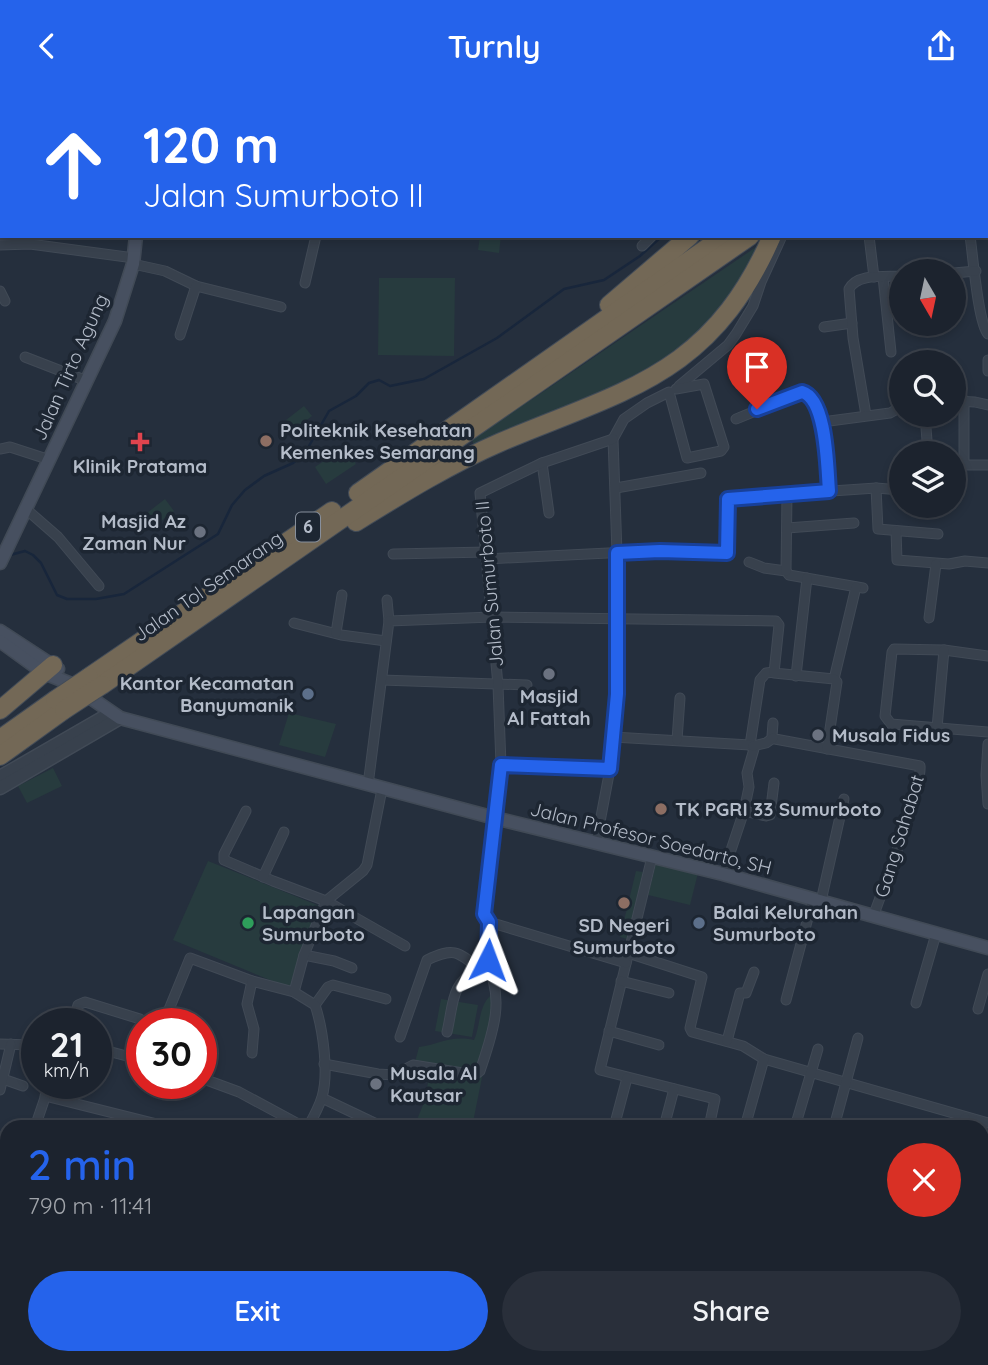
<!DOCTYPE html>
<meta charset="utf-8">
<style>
body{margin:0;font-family:Quicksand,sans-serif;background:#292f3a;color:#f1f3f6;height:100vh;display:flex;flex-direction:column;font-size:26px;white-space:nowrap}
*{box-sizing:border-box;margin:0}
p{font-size:23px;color:#a0a4aa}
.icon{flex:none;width:38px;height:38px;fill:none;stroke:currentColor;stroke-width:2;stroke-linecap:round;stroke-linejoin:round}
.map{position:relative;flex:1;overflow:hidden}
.details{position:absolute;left:0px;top:1029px;width:989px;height:245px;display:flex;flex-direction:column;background:#1c232e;border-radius:21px 21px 0 0;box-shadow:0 4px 10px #0003,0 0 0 2px #3a404a}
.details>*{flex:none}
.hud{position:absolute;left:0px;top:0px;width:989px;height:147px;box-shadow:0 4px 10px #0003,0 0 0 2px #3a404a;background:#2563eb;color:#fff;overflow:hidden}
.needle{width:46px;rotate:171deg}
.tools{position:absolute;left:889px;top:168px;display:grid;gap:14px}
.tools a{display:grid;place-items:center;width:77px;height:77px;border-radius:50%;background:#1c232e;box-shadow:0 4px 10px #0003,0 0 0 2px #3a404a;font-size:35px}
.speed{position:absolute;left:21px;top:917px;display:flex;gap:14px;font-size:35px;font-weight:700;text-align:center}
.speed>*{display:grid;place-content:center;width:91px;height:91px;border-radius:50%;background:#1c232e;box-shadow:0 4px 10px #0003,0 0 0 2px #3a404a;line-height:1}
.speed small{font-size:18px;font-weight:400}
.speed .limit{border:10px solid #d22;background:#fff;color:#111}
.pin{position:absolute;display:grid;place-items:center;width:60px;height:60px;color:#fff;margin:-72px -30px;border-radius:50% 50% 50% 0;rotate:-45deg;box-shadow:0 0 7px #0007}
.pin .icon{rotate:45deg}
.me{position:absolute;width:77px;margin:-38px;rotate:3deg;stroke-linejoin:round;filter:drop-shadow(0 0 5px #0008)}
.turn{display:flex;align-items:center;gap:24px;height:147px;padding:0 28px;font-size:32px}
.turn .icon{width:91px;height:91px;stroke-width:2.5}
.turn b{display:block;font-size:49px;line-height:60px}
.round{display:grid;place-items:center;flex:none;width:74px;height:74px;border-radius:37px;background:#292f3a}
.overview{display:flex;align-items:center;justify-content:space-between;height:119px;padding:0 28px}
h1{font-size:42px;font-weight:600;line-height:52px;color:#2563eb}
.action{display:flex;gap:14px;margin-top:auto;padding:14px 28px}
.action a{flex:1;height:80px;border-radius:42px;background:#2563eb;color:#fff;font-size:28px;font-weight:600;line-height:80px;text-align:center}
.action a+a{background:#292f3a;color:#f1f3f6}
header{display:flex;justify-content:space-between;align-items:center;height:91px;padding:0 28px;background:#2563eb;color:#fff;font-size:32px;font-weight:600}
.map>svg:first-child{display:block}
.green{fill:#273b3e}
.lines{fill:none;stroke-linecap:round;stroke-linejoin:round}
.stream{stroke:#18263b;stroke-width:2.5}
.minor-casing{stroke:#414a56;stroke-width:11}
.tertiary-casing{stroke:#414a56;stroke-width:15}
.secondary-casing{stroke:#414a56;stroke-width:15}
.motorway-casing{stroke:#434c58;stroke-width:20}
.minor{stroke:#38414d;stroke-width:9}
.tertiary{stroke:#38414d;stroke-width:12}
.secondary{stroke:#475060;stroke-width:12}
.motorway{stroke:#736856;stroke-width:18}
.motorway-bridge-casing{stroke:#434c58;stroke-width:20;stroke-linecap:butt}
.motorway-bridge{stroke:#736856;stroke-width:18}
.route-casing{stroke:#184099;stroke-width:18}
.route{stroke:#2563eb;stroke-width:12}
.education-dot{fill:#8d6e63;stroke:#1d2632;stroke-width:2.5}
.health-dot{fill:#e0444e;stroke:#1d2632;stroke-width:2.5}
.worship-dot{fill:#6b7280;stroke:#1d2632;stroke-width:2.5}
.service-dot{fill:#5c6f8a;stroke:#1d2632;stroke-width:2.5}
.leisure-dot{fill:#2e9e5b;stroke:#1d2632;stroke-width:2.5}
.labels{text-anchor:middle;stroke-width:7;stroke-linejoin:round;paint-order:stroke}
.shield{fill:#1d2632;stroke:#878f9c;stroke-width:2}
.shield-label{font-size:18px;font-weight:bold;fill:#b4bcc9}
.street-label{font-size:19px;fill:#b4bcc9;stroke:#1d2632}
.poi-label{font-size:19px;font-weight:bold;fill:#b4bcc9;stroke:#1d2632;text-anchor:start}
</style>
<header><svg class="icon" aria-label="back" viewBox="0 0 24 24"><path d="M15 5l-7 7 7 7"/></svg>Turnly<svg class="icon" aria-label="share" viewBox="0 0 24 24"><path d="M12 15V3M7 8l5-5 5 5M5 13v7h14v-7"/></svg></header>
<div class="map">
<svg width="988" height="1274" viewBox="0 0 988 1274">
<rect width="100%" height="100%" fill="#252f3d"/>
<g class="green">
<path d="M 802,0 L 912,0 L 913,2 L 802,2 Z"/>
<path d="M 480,145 L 501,145 L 499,162 L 478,159 Z"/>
<path d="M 762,152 L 738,198 L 705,234 L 666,268 L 640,283 L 583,310 L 475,354 L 473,352 L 472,347 L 483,338 L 534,307 Z"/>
<path d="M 379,187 L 455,187 L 454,265 L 378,264 Z"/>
<path d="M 304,315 L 312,325 L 294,339 L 286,329 Z"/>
<path d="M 345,356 L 356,373 L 326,393 L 315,376 Z"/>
<path d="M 165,408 L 174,420 L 156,434 L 147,422 Z"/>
<path d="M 289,622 L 336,633 L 325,666 L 279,654 Z"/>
<path d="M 53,677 L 62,695 L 27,712 L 18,695 Z"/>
<path d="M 208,770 L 322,816 L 289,897 L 173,849 Z"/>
<path d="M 656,772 L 698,782 L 690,814 L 648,804 Z"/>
<path d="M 636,780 L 643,781 L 627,848 L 620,846 Z"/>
<path d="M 496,902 L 490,947 L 472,1036 L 414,1036 L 425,1009 L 428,991 L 415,971 L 419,956 C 441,953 450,944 474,949 C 481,935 478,908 496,902 Z"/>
<path d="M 441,908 L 478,914 L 472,946 L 435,940 Z"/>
<path d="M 948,1267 L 988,1269 L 988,1274 L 945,1274 Z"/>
</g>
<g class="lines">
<path class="stream" d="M 10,464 L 25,460 L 33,464 L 41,472 L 57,504 L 67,508 L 96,508 L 124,503 L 218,443 L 232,414 L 245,399 L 264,385 L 293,372 L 305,362 L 329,320 L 356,305 L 369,292 L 379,289 L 390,295 L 424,288 L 497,247 L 564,198 L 604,189 L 640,165 L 662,145"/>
<g class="minor-casing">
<g id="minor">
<path d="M 30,0 L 30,2"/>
<path d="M 61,0 L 62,2"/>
<path d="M 586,0 L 586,2"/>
<path d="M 684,0 L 684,2"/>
<path d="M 734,0 L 734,2"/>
<path d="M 198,2 L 198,0"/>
<path d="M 239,2 L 239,0"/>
<path d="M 333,2 L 333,0"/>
<path d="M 525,2 L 536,0"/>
<path d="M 635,2 L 638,0"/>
<path d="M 985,2 L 987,0"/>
<path d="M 987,31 L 988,33"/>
<path d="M 987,54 L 988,54"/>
<path d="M 869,145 L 874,186"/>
<path d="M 970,145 C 973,165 978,232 988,243"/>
<path d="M 0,154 L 30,153 L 134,167"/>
<path d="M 642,155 L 652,145"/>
<path d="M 133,173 L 165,180 L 196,195 L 281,216"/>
<path d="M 954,182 L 976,180"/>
<path d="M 883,186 L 891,261"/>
<path d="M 305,192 L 316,145"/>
<path d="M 0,200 L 5,210"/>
<path d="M 824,236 L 852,232"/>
<path d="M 180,244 L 196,195"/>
<path d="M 25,266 L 87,290"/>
<path d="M 988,269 L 988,280"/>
<path d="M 679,295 L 728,254 L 736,243 L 753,215 L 761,191 L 782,145"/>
<path d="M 964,309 L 964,373"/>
<path d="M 954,310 L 975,311 L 988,314"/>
<path d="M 866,324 L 853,247 L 849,198 C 857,182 885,186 901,185"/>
<path d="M 925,324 L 928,362"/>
<path d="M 736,328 L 802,301 L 811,306 L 822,331"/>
<path d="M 0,358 L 10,356 L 50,369"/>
<path d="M 542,372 L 549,422"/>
<path d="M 954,374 L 988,374"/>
<path d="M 616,397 L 701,382"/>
<path d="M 876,397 L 878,438 L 938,443"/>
<path d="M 829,400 L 822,331 L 890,322 L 901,316"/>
<path d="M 26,418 L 58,446 L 99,495"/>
<path d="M 787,437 L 854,432"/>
<path d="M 896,440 L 897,469 L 949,473 L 965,470 L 988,472"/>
<path d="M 393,463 L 487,461"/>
<path d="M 487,468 L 648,460 L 727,462 L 727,411 L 730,407 L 876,397 L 901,399"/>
<path d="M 749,471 L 764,477 L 786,480 L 789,484 L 863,497"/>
<path d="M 786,480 L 787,403"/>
<path d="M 387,509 L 389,530"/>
<path d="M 929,527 L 936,473"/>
<path d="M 294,532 L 341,544 L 386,550"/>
<path d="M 336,542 L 342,504"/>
<path d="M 988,565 L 944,559 L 894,558 L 892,561 L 885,625 L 891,633 L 988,641"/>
<path d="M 774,581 L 766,582 L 760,589 L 750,654 L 754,658 L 747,682 L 749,696 L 744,720 L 766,725 L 770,724 L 774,692"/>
<path d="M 796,585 L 807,487"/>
<path d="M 834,588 L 856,496"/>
<path d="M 382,589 L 527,594"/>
<path d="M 773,632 L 772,645 L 775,648 L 920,675 C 923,692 882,801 873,826"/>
<path d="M 937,637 L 944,559"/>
<path d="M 613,646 L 750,654"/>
<path d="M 677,649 L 680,607"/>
<path d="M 988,653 L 986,684 L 988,713"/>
<path d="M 753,655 L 766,652 L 773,647"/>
<path d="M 501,674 L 610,678"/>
<path d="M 368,694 L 389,530 L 492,526 L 776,530 L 779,534 L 774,582 L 834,588 L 837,591 L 827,658"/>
<path d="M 246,720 L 224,763 L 224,769 L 273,790 L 326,810 L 405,855"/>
<path d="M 596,752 L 610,678 L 616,603 L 617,462 L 613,348 L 624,328 L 647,312 L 669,301 L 687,367 L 721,360 L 724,356 L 704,293 L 676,298"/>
<path d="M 652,766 L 600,979 L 715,1008 L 709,1036"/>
<path d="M 723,783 L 744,720"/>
<path d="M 263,786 L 284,741"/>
<path d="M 821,810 L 844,708"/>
<path d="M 489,831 L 626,872"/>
<path d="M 628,862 L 702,886 L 690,937 L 692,941 L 743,955 L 764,968 L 988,1032"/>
<path d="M 304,864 L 334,870 L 352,877"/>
<path d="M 621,890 L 669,902"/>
<path d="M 786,909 L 813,808"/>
<path d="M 916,912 L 936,843"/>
<path d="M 315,914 L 328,896 L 333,894 L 386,908"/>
<path d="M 978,918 L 988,883"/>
<path d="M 73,933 L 78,914 L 85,911 L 140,928"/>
<path d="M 163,933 L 190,867 L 252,890"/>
<path d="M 609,940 L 659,954"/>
<path d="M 447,941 C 454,911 450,893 479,878"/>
<path d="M 400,946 L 427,869 C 453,857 457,859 479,878 C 493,866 493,838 484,823 L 501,674 L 498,594 L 480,402 L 542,372 L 613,348"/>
<path d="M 727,950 L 740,902 L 746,902 L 754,881"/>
<path d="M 0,953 L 32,954"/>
<path d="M 96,957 L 142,969"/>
<path d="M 252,962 L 254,938 L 247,913 L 252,890 L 294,901"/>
<path d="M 324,973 L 378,983 L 394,984 L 413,974 L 475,984 L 480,980 C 492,944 506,908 486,872"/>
<path d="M 201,987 L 239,1001 L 304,1036"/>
<path d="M 3,988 L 23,995"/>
<path d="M 0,999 L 11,953"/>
<path d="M 45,1005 L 169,1036"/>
<path d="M 322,1007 L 383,1036"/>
<path d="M 35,1036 L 50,992"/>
<path d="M 308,1036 C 313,1027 319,1016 322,1006 C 329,982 323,938 315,914 L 294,901 L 304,864 L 326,810 L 363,780 L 367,774 L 382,698"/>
<path d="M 614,1036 L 627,987"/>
<path d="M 664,1036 L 674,998"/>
<path d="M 745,1036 L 764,968"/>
<path d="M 795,1036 L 818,958"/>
<path d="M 834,1036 L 858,947"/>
<path d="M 960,1036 L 965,1027"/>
<path d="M 0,1088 L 7,1089"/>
<path d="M 982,1130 L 988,1132"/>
<path d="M 0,1131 L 7,1132"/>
<path d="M 982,1173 L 988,1171"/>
<path d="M 0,1196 L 7,1197"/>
<path d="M 982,1214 L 988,1213"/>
<path d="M 0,1248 L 7,1249"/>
<path d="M 983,1248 L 988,1250"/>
<path d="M 358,1267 L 366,1274"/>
<path d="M 370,1267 L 374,1274"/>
<path d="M 527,1267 L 539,1274"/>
<path d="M 675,1267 L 697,1274"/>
<path d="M 73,1274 L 73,1267"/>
<path d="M 132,1274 L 133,1267"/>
<path d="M 230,1274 L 231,1267"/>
<path d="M 510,1274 L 512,1267"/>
<path d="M 703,1274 L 705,1267"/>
<path d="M 765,1274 L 767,1267"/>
<path d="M 833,1274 L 836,1267"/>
<path d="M 877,1274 L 880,1267"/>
<path d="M 920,1274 L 923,1267"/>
</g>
</g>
<g class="tertiary-casing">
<g id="tertiary">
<path d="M 0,686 L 111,622"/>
<path d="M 0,697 L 120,627"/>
<path d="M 0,1048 L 7,1050"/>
<path d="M 446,1267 L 453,1274"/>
</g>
</g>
<g class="secondary-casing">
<g id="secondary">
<path d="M 143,2 L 143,0"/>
<path d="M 0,472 L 115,230 L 133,173 L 136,145"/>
<path d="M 0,540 L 58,578"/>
<path d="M 0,550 L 44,582 L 69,592 L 120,627 L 495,727 L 723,783 L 988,857"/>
</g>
</g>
<g class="motorway-casing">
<g id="motorway">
<path d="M 789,0 L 789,2"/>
<path d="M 761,2 L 761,0"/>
<path d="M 931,2 L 934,0"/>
<path d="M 953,2 L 956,0"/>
<path d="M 609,214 L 690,145"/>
<path d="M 358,402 L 724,145"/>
<path d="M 356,431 C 403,402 450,373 501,351 C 627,298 711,284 772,145"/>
<path d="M 89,586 L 332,420"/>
<path d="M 102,594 L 750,145"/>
<path d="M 0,619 L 53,574"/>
<path d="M 0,648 L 55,609"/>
<path d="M 0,665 L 64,619"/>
</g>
</g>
<use href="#minor" class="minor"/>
<use href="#tertiary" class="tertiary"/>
<use href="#secondary" class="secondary"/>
<use href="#motorway" class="motorway"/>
<g class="motorway-bridge-casing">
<g id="motorway-bridge">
<path d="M 55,609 L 89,586"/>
<path d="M 64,619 L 102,594"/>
</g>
</g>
<use href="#motorway-bridge" class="motorway-bridge"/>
</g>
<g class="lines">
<g class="route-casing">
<path id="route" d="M 488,869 L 489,831 L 484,823 L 501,674 L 610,678 L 617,603 L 617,462 L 660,460 L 727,462 L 728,408 L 829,400 C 827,377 827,308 802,301 L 757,318"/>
</g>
<use href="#route" class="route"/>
</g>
<g class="education-dot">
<circle cx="266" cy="350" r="7"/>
<circle cx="661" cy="718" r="7"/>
<circle cx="624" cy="812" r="7"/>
</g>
<path class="health-dot" d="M136.5 340.5h7v7h7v7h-7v7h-7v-7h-7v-7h7z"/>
<g class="worship-dot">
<circle cx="200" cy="441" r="7"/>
<circle cx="549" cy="583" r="7"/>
<circle cx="818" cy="644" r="7"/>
<circle cx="376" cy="993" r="7"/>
</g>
<g class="service-dot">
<circle cx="308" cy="603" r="7"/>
<circle cx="699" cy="832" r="7"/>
</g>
<circle class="leisure-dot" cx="248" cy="832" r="7"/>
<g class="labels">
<rect class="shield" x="296" y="421.5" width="24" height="29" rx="5"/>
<g class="shield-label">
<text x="308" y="442">6</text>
</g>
<g class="street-label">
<text transform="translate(70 276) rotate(-66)" y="7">Jalan Tirto Agung</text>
<text transform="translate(489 493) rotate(-95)" y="7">Jalan Sumurboto II</text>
<text transform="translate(208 495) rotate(-35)" y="7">Jalan Tol Semarang</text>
<text transform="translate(899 745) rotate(-73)" y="7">Gang Sahabat</text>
<text transform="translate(651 747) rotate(14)" y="7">Jalan Profesor Soedarto, SH</text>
</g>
<g class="poi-label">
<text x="280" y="346">Politeknik Kesehatan<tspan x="280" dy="22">Kemenkes Semarang</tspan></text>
<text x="140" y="382" text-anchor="middle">Klinik Pratama</text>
<text x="186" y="437" text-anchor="end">Masjid Az<tspan x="186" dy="22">Zaman Nur</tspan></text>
<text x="294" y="599" text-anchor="end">Kantor Kecamatan<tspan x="294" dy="22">Banyumanik</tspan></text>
<text x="549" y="612" text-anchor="middle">Masjid<tspan x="549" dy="22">Al Fattah</tspan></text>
<text x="832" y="651">Musala Fidus</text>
<text x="675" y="725">TK PGRI 33 Sumurboto</text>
<text x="262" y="828">Lapangan<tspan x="262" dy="22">Sumurboto</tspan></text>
<text x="713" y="828">Balai Kelurahan<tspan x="713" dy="22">Sumurboto</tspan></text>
<text x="624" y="841" text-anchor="middle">SD Negeri<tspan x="624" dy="22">Sumurboto</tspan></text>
<text x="390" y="989">Musala Al<tspan x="390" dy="22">Kautsar</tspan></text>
</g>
</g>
</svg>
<div class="tools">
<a><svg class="needle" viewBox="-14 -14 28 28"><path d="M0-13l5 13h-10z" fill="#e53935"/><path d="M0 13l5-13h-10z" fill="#a0a4aa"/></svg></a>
<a><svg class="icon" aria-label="search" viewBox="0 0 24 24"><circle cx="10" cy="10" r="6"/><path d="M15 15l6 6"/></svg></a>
<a><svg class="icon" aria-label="layers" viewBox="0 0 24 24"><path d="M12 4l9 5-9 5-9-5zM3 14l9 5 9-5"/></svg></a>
</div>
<div class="speed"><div>21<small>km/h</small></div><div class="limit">30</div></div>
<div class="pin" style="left:757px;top:318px;background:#d93025"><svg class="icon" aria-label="arrive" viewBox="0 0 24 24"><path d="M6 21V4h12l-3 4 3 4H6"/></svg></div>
<svg class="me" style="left:488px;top:869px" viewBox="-20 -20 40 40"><path d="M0-17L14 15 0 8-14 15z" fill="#2563eb" stroke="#fff" stroke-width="4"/></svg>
<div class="hud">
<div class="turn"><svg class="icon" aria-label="ahead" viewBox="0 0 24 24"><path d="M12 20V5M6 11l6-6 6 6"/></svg><div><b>120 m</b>Jalan Sumurboto II</div></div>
</div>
<section class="details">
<div class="overview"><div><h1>2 min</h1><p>790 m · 11:41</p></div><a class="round" style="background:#d93025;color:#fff"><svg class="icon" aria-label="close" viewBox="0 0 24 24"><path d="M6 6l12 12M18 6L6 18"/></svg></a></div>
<div class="action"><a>Exit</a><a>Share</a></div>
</section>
</div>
